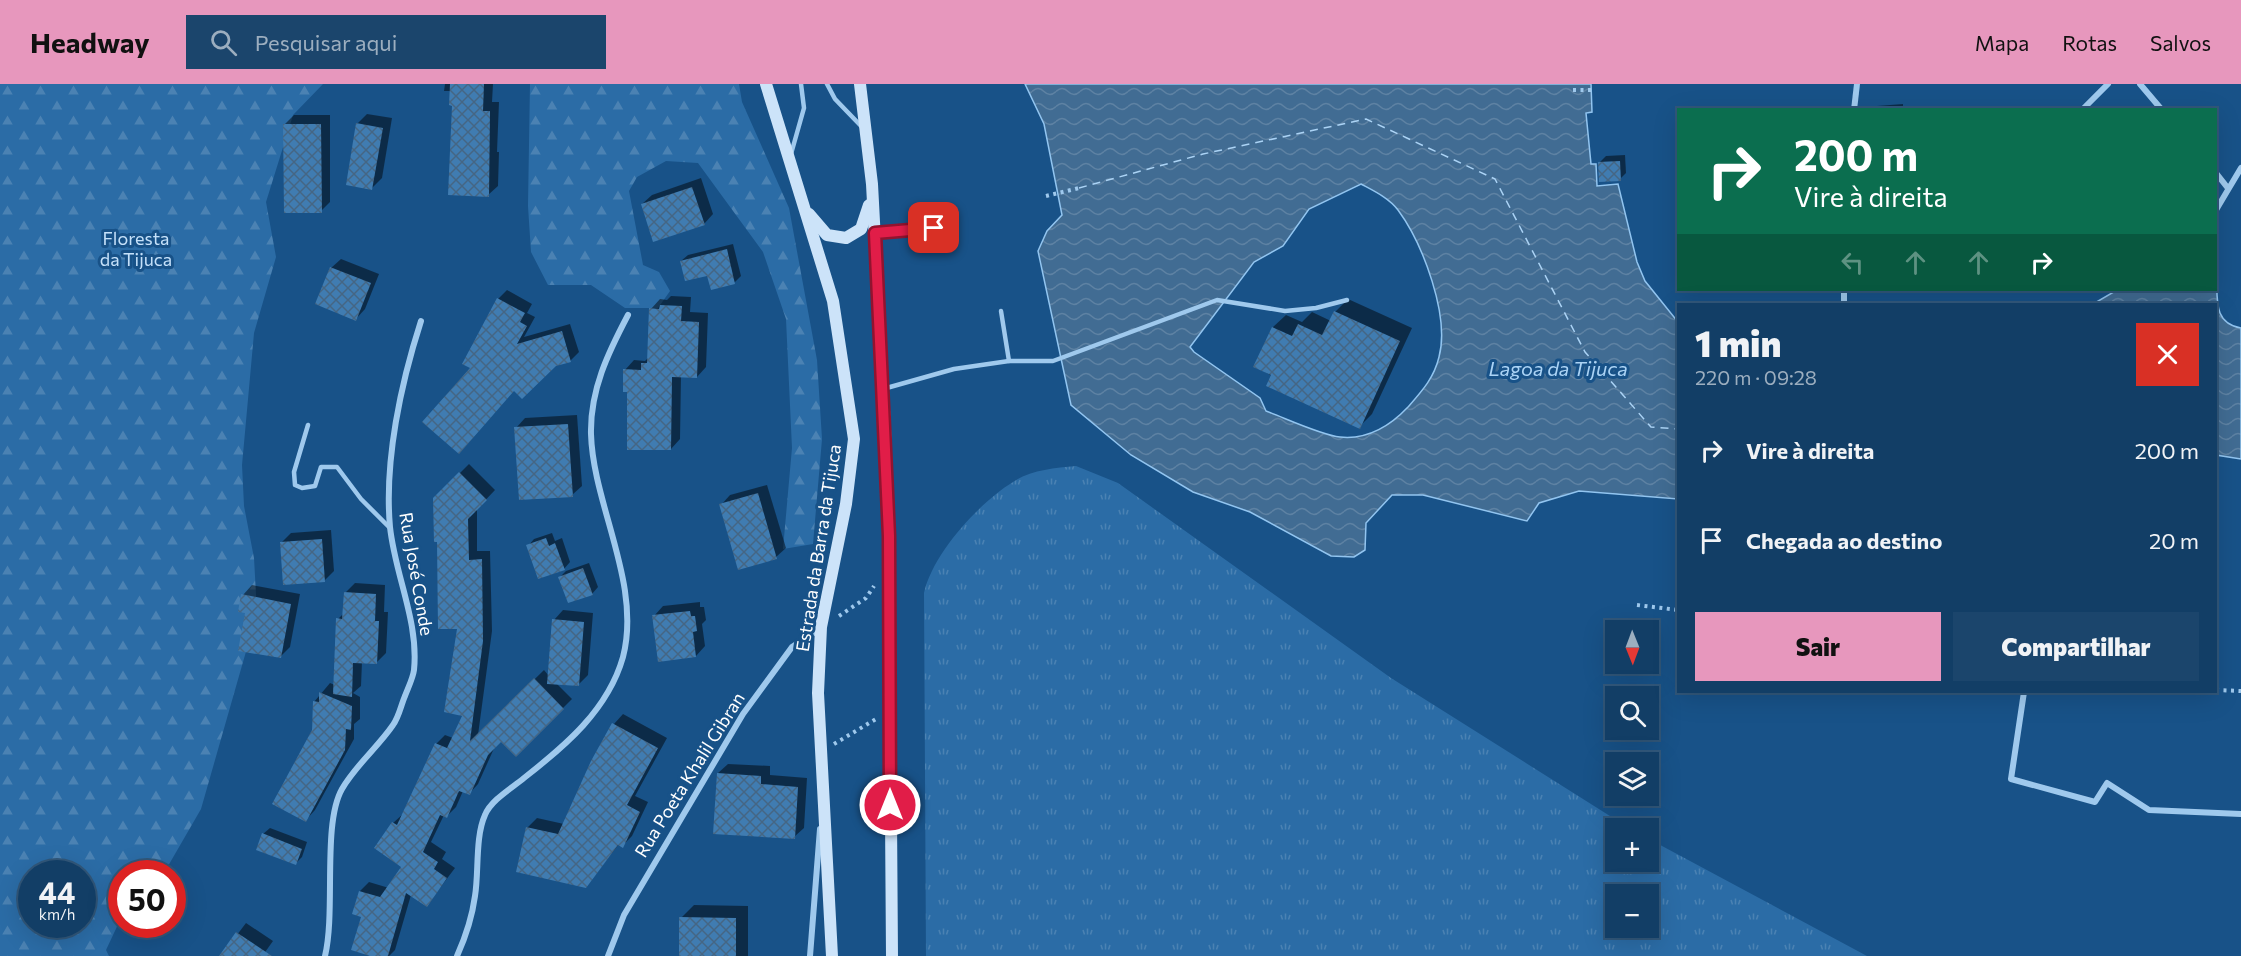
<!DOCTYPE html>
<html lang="pt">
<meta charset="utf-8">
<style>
body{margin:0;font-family:Commissioner,sans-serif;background:#1b456c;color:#f1f3f6;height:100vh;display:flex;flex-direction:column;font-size:22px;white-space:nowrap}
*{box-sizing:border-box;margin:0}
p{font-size:20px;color:#9caebf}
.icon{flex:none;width:33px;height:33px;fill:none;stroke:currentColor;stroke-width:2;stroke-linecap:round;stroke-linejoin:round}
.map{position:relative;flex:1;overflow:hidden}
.panel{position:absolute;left:1677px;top:219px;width:540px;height:390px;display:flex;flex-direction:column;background:#123e66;border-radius:0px;box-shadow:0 6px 24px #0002,0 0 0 2px #31577a}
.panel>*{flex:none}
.top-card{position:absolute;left:1677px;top:24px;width:540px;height:183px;border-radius:0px;box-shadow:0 6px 24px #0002,0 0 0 2px #31577a;background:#0b6e4f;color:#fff;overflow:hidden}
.needle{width:39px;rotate:179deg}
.fabs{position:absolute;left:1605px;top:536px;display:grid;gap:12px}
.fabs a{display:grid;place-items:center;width:54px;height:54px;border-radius:0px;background:#123e66;box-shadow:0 6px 24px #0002,0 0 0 2px #31577a;font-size:30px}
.speed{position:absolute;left:18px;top:776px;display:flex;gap:12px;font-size:30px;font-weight:700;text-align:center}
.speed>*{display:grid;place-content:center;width:78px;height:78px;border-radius:50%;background:#123e66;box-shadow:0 6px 24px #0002,0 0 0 2px #31577a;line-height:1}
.speed small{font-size:15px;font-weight:400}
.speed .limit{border:9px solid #d22;background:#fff;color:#111}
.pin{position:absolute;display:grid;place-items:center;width:51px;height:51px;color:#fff;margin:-26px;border-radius:12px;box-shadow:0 3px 9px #0006}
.me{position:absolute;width:66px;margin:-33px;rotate:0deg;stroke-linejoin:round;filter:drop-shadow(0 0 4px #0008)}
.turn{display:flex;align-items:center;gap:21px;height:126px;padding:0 18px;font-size:27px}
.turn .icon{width:78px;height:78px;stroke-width:2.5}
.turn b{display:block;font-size:42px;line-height:51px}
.lanes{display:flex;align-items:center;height:57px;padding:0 18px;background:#0003;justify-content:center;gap:30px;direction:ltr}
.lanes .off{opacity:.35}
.round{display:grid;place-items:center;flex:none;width:63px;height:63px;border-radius:0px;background:#1b456c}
.overview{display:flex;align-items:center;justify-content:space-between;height:102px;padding:0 18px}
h1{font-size:36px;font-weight:800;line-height:45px}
.cta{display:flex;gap:12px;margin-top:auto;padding:12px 18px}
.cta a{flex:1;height:69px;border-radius:0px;background:#e797bd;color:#111;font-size:24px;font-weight:800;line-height:69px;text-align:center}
.cta a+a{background:#1b456c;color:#f1f3f6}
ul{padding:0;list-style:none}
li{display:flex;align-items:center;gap:18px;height:90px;padding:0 18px}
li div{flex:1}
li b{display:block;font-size:22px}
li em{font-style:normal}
header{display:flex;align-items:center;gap:36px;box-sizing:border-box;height:84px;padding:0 30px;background:#e797bd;color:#111}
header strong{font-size:28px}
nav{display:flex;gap:33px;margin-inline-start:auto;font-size:21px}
.search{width:420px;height:54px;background:#1b456c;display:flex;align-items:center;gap:15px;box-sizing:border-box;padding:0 21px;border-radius:0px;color:#9caebf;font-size:22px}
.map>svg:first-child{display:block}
.grass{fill:url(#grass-tufts);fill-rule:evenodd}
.forest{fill:url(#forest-firs);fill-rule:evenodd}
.water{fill:url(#water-waves);stroke:#92c5f0;stroke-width:1.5;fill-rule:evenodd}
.shadow{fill:#0007}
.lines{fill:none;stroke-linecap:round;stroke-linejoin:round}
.ferry{stroke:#abd3f5;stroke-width:1.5;stroke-dasharray:8 6;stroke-linecap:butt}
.building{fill:url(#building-cross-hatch)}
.path{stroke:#9fc9ed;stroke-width:4;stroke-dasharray:3 4.5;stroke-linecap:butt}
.lane{stroke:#9fc9ed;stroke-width:4.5}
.street{stroke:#9fc9ed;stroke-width:6}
.secondary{stroke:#cce3f9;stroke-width:12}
.route-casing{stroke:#92132f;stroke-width:15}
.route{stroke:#e11d48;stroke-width:10}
.labels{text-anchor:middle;stroke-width:6;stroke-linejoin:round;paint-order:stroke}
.park-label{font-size:18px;fill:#c5e1fa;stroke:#185288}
.street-label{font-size:18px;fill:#fff;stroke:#185288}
.water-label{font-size:20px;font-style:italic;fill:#abd3f5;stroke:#185288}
</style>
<header>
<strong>Headway</strong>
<div class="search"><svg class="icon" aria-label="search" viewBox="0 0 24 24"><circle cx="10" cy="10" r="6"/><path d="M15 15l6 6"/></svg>Pesquisar aqui</div>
<nav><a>Mapa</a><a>Rotas</a><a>Salvos</a></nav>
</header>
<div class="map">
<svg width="2241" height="872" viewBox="0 0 2241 872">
<defs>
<pattern id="grass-tufts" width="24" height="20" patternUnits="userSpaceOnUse" patternTransform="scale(1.5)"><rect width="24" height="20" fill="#2b6ca6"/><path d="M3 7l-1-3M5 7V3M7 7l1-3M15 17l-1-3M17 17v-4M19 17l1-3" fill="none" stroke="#4b82b3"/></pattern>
<pattern id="forest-firs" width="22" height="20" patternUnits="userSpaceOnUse" patternTransform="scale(1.5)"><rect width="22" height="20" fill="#2b6ca6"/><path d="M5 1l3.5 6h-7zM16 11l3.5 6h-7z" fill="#4b82b3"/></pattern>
<pattern id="water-waves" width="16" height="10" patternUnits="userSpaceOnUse" patternTransform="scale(1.5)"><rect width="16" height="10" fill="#416c93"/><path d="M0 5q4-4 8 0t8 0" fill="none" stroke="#5e82a3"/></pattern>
<pattern id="building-cross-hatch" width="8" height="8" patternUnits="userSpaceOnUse" patternTransform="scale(1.5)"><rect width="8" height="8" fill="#407cb1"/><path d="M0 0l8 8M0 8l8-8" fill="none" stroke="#456684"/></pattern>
</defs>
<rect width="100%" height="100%" fill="#185288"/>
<path class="grass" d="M 1076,382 L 1118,399 L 1391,594 L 1629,744 L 1616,744 L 1616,777 L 1648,777 L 1649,755 L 1867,872 L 926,872 L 924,509 C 933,469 979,419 1013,398 C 1031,386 1054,384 1076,382 ZM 1616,810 L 1648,810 L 1648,843 L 1616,843 Z"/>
<g class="forest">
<path d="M 0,0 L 323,0 L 293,31 L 266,118 L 276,173 L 254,249 L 242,381 L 244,422 L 254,474 L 257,529 L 201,725 L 164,789 L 122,789 L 121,834 L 106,866 L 109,872 L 0,872 ZM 32,789 L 82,789 L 82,840 L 32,840 Z"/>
<path d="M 530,0 L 739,0 L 742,18 L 789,124 L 817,276 L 822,355 L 813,460 L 783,465 L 792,364 L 786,235 L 763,168 L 698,79 L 666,77 L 637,93 L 629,107 L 643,181 L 659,188 L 670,207 L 658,224 L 625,224 L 591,201 L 548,201 L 531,168 L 528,122 Z"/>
</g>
<g class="water">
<path d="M 1025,0 L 1591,0 L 1592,28 L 1586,29 L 1591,80 L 1596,80 L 1597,102 L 1618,100 L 1637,178 L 1645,197 L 1678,238 L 1678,415 L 1579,407 L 1539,419 L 1527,437 L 1423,411 L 1392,411 L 1366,439 L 1365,466 L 1354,473 L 1331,472 L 1250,428 L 1193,408 L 1131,371 L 1071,321 L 1038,167 L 1047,147 L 1062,131 L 1044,40 ZM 1361,100 C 1374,107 1389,114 1398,126 C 1423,160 1450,232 1439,273 C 1434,294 1422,307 1408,323 C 1390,342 1368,356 1340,353 C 1321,351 1285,334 1266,327 L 1260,314 L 1194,268 L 1190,263 L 1254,178 L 1283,162 L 1309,125 Z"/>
<path d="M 2216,187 C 2219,209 2210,239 2241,244 L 2241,375 L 2216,371 L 2216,220 L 2093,220 L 2117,206 L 2216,206 Z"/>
</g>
<g class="shadow">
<path d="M 445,0 L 493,0 L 492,18 L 499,18 L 497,68 L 499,68 L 498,102 L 488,111 L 451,7 L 444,7 Z"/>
<path d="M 1903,20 L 1903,26 L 1873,26 L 1877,22 Z"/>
<path d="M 367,30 L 392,34 L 382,94 L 372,104 L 357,40 Z"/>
<path d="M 294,31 L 330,31 L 330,118 L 321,127 L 285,40 Z"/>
<path d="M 1625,71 L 1626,89 L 1620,95 L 1599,79 L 1606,72 Z"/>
<path d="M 701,94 L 713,130 L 704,140 L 642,120 L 652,111 Z"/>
<path d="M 733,160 L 741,192 L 735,198 L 708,190 L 681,177 L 688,171 Z"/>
<path d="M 341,175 L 379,190 L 365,225 L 356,235 L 331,184 Z"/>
<path d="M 507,206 L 532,220 L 527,229 L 535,233 L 524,253 L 570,240 L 579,268 L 570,277 L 555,281 L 514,305 L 472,284 L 498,215 Z"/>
<path d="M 671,212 L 691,213 L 690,228 L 708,229 L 706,283 L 697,293 L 681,292 L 680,355 L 671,365 L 629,307 L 625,286 L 634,276 L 645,277 L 649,273 L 651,225 L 660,215 L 667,216 Z"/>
<path d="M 1348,215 L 1412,244 L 1372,330 L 1359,343 L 1255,282 L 1273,243 L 1286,231 L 1302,238 L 1312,228 L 1331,237 L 1335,228 Z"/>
<path d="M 577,331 L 582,402 L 572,411 L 516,344 L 525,334 Z"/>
<path d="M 469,380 L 495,406 L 477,425 L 477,467 L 490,467 L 492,547 L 478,651 L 544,586 L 549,592 L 554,536 L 563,526 L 593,529 L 588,591 L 579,600 L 556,599 L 572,615 L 516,671 L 501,656 L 496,660 L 478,700 L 469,710 L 463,707 L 456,723 L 447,732 L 444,731 L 431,758 L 446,768 L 442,775 L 455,784 L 427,821 L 411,811 L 395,866 L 389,872 L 376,872 L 363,832 L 360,807 L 369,798 L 389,804 L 403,783 L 393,739 L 403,730 L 436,660 L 445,651 L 453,654 L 464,630 L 458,543 L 438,456 L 435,414 Z"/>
<path d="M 767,401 L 786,464 L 776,473 L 721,421 L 730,411 Z"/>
<path d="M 331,446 L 334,487 L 324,497 L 282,458 L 291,449 Z"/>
<path d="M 552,449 L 555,457 L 562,454 L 570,478 L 564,485 L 528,462 L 534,455 Z"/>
<path d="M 589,479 L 598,503 L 592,510 L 560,493 L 566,487 Z"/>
<path d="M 355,499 L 385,501 L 384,528 L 388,528 L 386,569 L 376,579 L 362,578 L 361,602 L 353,609 L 360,613 L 360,635 L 354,640 L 354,655 L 315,726 L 306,736 L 314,618 L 330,599 L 335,601 L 338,535 L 344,529 L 345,509 Z"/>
<path d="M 252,501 L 300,510 L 290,563 L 280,573 L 247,528 L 243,511 Z"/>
<path d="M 700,518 L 700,523 L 704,523 L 706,536 L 702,540 L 705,562 L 696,572 L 654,532 L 663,522 Z"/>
<path d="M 623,630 L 667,654 L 635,712 L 648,718 L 632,752 L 622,762 L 619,760 L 586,802 L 527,744 L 537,734 L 564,740 L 592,678 L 614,640 Z"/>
<path d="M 728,680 L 770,682 L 770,691 L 807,694 L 804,744 L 794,753 L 718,689 Z"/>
<path d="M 270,744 L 307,758 L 302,773 L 296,779 L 263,750 Z"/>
<path d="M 694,821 L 748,822 L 748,872 L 681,872 L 681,834 Z"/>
<path d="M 246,839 L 273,857 L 263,871 L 265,872 L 221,872 Z"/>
</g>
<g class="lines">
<path class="ferry" d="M 1079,104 L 1203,70 L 1366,35 L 1495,95 L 1585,268 L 1651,343 L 1678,345"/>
</g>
<g class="building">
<path d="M 450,0 L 484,0 L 483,27 L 490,27 L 489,113 L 448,111 L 452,22 L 449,21 Z"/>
<path d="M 356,39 L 383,44 L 372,106 L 346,101 Z"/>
<path d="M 283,40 L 321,40 L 322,129 L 284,129 Z"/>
<path d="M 1620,77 L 1621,97 L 1599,98 L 1598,78 Z"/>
<path d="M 692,103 L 705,141 L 653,158 L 641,120 Z"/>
<path d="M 727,165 L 735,200 L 711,206 L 707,192 L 685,197 L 680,177 Z"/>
<path d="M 330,183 L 371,199 L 356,237 L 315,220 Z"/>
<path d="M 497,214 L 525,229 L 520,238 L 527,242 L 517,260 L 562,247 L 571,278 L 556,282 L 522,315 L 514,307 L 459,370 L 422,338 L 470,284 L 462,280 Z"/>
<path d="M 660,221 L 682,222 L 681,237 L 699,238 L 697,294 L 672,293 L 671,366 L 627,366 L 627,308 L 623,308 L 623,285 L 641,286 L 641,279 L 647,279 L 649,224 L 659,225 Z"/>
<path d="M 1334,227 L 1400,257 L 1360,345 L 1266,302 L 1271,291 L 1253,283 L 1272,243 L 1292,252 L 1298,240 L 1322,251 Z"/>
<path d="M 568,340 L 573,413 L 519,416 L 514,343 Z"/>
<path d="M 459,388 L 487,416 L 468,435 L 469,476 L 482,475 L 483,557 L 470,657 L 534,594 L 564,625 L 516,673 L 501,658 L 488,671 L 470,711 L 459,707 L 447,734 L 440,731 L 423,768 L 438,778 L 434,785 L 447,794 L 427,823 L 406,809 L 388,872 L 370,872 L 351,866 L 361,833 L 352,830 L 359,807 L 380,813 L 401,783 L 374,764 L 392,738 L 397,741 L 435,659 L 447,664 L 462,632 L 444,628 L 457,545 L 438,545 L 437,458 L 434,458 L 433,414 Z"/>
<path d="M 758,409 L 777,475 L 738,486 L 719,420 Z"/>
<path d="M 546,454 L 549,462 L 555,459 L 565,486 L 538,495 L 526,461 Z"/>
<path d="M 322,455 L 325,498 L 283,501 L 280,458 Z"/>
<path d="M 583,484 L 593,511 L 568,519 L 558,493 Z"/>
<path d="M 344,508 L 376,510 L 375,537 L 379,537 L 377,580 L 353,579 L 352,613 L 333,610 L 336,534 L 342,535 Z"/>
<path d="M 241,510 L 291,520 L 281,574 L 238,567 L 245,529 L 238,528 Z"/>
<path d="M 690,527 L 691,532 L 695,532 L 697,547 L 693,548 L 696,573 L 658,578 L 652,531 Z"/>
<path d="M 552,535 L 584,538 L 579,602 L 547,600 Z"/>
<path d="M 319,608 L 352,622 L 351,646 L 346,645 L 345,666 L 306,738 L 272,720 L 312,646 L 313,617 L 319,618 Z"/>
<path d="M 612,639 L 658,664 L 627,721 L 640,728 L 623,764 L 618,761 L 586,804 L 516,788 L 526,743 L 558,750 L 591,677 Z"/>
<path d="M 717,689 L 761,692 L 761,700 L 798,703 L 795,755 L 713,750 Z"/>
<path d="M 262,749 L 302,765 L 296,781 L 256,766 Z"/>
<path d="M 679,833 L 736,834 L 736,872 L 679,872 Z"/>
<path d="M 236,848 L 272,872 L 219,872 Z"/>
</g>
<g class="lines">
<g class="path">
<path d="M 1573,6 L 1591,6"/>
<path d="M 1046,112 L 1079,104"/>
<path d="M 1637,521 L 1678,526"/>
<path d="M 839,532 L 866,514 L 874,502"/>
<path d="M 2216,606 L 2241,607"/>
<path d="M 834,660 L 876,635"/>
</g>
<g class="lane">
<path d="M 827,0 L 835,15 L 862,43"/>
<path d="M 791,70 L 804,24 L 801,0"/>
<path d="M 877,149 L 934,144"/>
<path d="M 1001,227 L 1009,277"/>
<path d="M 883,305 L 954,285 L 1009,277 L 1053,277 L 1217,216 L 1285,227 L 1316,224 L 1347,216"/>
<path d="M 308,341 L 294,388 L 295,401 L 302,404 L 315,402 L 321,383 L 337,383 L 361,415 L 390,444"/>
</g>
<g class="street">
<path d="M 2140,0 L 2162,26"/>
<path d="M 1854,26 L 1857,0"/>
<path d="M 2082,26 L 2108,0"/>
<path d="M 2216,89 L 2227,103"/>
<path d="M 2216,126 L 2241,84"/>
<path d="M 1844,220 L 1844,206"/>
<path d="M 2024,608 L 2011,695 L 2095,718 L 2107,699 L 2149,726 L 2241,730"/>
<path d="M 325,872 C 336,827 322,740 342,705 C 355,682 378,663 393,641 C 399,633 401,621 405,612 C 408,604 413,594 414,586 C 419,538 395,491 390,443 C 384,377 401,299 421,237"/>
<path d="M 457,872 C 466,852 472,834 475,812 C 479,788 475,753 485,731 C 491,716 512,704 524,694 C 565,662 608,626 623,573 C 642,500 593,421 591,350 C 590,306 608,269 628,231"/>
<path d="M 608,872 L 624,831 L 743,630 L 792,563 L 821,544"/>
<path d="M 810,872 L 820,745"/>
</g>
<g class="secondary">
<path d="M 766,0 L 833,217 L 854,355 L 846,420 L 821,543 L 818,609 L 832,872"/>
<path d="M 860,0 L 872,100 L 885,345 L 889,452 L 892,872"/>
<path d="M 809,130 L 827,151 L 846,154 L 861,145 L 869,121"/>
</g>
</g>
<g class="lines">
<g class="route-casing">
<path id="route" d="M 890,721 L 889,452 L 875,149 L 934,144"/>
</g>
<use href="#route" class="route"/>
</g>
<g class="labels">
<g class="park-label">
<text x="136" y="161">Floresta<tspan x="136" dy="21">da Tijuca</tspan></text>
</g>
<g class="street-label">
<text transform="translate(819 464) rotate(-81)" y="6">Estrada da Barra da Tijuca</text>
<text transform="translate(416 490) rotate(80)" y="6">Rua José Conde</text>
<text transform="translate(690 691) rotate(-58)" y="6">Rua Poeta Khalil Gibran</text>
</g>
<g class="water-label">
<text x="1558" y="292">Lagoa da Tijuca</text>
</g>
</g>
</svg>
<div class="fabs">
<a><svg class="needle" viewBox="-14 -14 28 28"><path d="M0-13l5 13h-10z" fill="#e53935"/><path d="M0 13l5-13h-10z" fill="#9caebf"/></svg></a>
<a><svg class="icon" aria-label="search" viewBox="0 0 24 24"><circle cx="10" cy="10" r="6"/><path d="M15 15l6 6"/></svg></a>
<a><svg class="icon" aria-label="layers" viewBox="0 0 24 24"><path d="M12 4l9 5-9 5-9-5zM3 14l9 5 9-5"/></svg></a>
<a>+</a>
<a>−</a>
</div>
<div class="speed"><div>44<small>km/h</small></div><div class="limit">50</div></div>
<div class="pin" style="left:934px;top:144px;background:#d93025"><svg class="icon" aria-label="arrive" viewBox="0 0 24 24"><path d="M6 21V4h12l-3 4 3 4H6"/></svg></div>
<svg class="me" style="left:890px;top:721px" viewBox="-20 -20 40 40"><circle r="17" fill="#e11d48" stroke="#fff" stroke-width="3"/><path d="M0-11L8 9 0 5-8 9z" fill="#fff"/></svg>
<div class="top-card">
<div class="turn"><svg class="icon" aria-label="right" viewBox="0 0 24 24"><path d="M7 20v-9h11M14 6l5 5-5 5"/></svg><div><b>200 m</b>Vire à direita</div></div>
<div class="lanes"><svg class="icon off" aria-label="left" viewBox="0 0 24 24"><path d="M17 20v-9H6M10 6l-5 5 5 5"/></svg><svg class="icon off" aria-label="ahead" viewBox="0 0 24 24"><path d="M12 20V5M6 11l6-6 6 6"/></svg><svg class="icon off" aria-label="ahead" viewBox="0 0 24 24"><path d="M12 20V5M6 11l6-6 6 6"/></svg><svg class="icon" aria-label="right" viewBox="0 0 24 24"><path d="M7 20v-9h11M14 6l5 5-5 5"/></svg></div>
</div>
<section class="panel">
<div class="overview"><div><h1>1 min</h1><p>220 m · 09:28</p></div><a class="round" style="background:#d93025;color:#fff"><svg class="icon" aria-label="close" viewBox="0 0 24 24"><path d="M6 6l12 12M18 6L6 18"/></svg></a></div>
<ul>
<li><svg class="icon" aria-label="right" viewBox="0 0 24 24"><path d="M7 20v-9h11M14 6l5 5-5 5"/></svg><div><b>Vire à direita</b></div><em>200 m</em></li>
<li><svg class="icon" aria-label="arrive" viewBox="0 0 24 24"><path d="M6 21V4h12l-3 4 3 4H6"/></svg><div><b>Chegada ao destino</b></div><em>20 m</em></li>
</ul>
<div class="cta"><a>Sair</a><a>Compartilhar</a></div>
</section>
</div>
